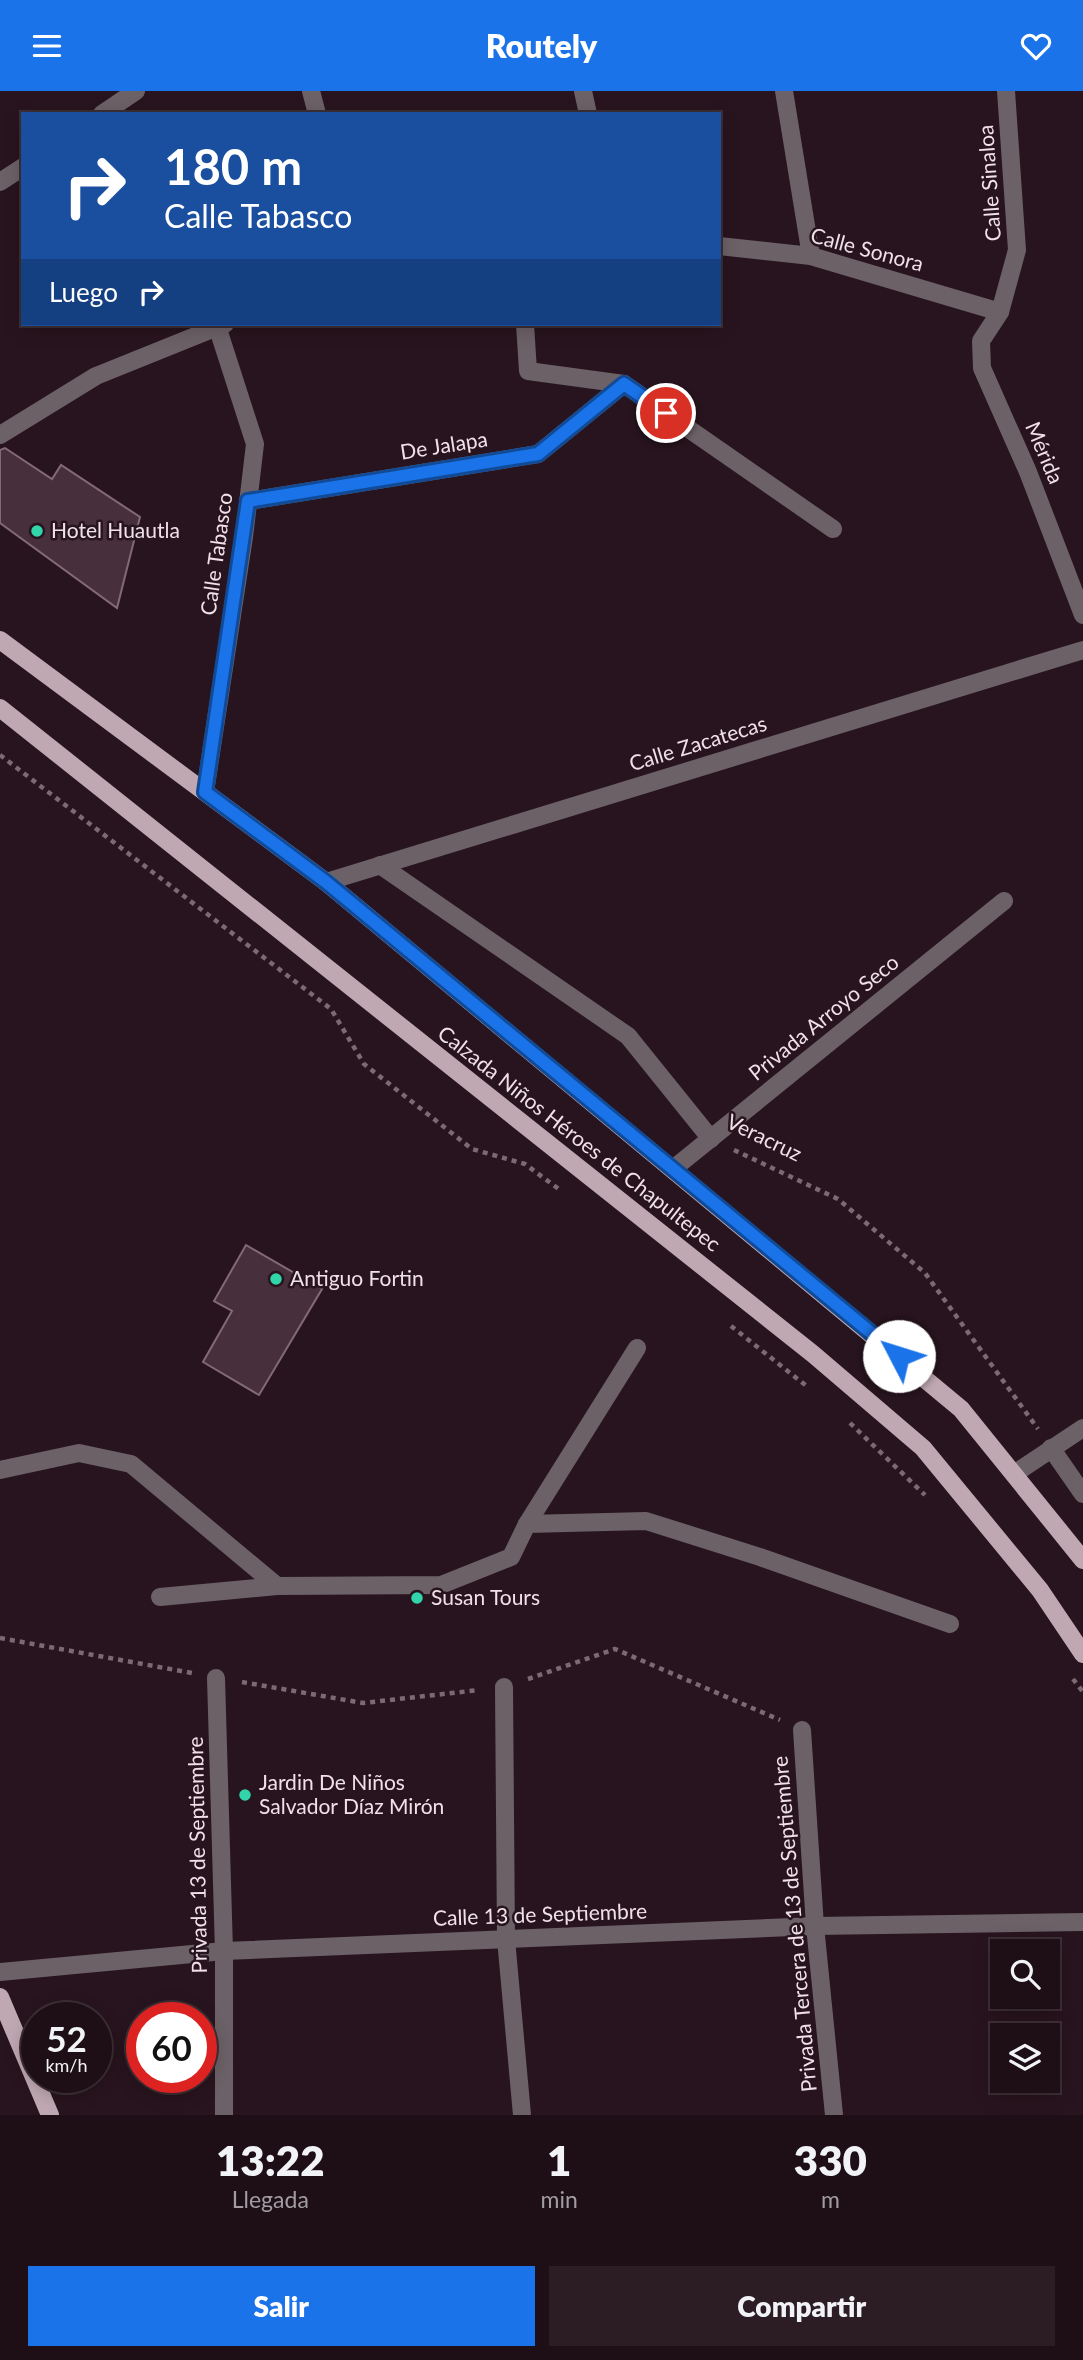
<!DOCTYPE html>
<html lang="es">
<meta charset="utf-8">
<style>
body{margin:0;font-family:Lato,sans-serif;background:#2b1d23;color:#f1f3f6;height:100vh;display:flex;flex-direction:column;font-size:26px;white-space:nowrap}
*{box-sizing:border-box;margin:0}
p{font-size:23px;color:#a19ca1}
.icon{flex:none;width:38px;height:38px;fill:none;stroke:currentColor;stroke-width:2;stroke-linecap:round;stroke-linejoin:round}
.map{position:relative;height:2024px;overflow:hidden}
.sheet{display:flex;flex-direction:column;background:#1e0f16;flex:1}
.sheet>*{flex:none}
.hud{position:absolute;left:21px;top:21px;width:700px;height:214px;border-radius:0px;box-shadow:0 4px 18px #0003,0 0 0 2px #3c2f35;background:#1a4fa0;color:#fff;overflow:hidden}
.tools{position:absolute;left:990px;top:1848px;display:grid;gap:14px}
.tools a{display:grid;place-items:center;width:70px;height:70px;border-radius:0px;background:#1e0f16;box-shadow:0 4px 18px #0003,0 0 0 2px #3c2f35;font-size:35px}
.speed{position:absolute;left:21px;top:1911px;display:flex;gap:14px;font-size:35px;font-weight:700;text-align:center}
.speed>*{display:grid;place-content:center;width:91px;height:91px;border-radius:50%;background:#1e0f16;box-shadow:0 4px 18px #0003,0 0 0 2px #3c2f35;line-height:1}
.speed small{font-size:18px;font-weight:400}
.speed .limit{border:10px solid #d22;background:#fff;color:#111}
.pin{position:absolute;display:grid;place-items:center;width:60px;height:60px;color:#fff;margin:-30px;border:4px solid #fff;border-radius:50%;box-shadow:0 2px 7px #0007}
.me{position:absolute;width:77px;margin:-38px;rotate:310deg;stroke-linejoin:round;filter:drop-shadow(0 0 5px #0008)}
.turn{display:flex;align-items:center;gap:24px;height:147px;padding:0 28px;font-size:32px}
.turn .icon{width:91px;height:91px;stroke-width:2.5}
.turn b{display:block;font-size:49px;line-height:60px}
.then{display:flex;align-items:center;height:66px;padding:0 28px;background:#0003;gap:14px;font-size:26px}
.eta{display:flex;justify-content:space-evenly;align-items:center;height:119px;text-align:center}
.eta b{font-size:42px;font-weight:800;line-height:49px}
.cta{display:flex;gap:14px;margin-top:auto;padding:14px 28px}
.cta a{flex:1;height:80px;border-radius:0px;background:#1a73e8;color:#fff;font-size:28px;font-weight:800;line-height:80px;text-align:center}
.cta a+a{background:#2b1d23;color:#f1f3f6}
header{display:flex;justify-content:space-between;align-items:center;height:91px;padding:0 28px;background:#1a73e8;color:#fff;font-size:32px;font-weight:800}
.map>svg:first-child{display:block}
.building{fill:#47303b;stroke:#836a75;stroke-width:2}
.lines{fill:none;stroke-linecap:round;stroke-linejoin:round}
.path{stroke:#7c6a72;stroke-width:4.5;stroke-dasharray:5 5;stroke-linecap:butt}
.minor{stroke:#6c6166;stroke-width:18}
.major{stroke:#bfa8b2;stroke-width:18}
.route-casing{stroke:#114b97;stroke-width:18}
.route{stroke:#1a73e8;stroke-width:12}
.poi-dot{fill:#32d4a9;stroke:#28141e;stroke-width:2.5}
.labels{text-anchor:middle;stroke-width:5;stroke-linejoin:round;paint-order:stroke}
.street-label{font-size:21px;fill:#f0e1e8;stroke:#28141e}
.poi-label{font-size:21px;fill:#f0e1e8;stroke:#28141e;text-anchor:start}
</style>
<header><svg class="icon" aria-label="menu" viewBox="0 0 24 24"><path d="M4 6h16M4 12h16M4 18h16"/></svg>Routely<svg class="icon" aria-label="heart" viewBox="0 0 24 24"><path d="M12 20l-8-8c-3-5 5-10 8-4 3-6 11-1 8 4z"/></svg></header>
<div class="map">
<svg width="1083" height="2024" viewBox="0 0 1083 2024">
<rect width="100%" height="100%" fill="#28141e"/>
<g class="building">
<path d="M 5,357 L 52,388 L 61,374 L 140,426 L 117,517 L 0,432 L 0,359 Z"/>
<path d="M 246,1154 L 322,1198 L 259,1304 L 203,1271 L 232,1220 L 214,1210 Z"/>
</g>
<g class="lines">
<g class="path">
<path d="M 0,664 L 331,918 L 364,973 L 472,1058 L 525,1073 L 560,1099"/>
<path d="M 734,1059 L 838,1108 L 925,1182 L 1038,1338"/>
<path d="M 731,1235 L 809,1297"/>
<path d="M 850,1332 L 925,1404"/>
<path d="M 0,1547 L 192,1582"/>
<path d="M 528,1588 L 615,1558 L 780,1629"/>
<path d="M 1073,1588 L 1083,1601"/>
<path d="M 242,1591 L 363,1612 L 479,1599"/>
</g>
<g class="minor">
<path d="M 311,0 L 317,23"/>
<path d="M 583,0 L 588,23"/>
<path d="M 784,0 L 811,165"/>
<path d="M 1006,0 L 1017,159 L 1000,221 L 981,250 L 982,277 L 1028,381 L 1083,524"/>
<path d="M 102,23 L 136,0"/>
<path d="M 0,91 L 23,76"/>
<path d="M 719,155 L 811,165 L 1000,221"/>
<path d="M 525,233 L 528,280 L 624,293 L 833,438"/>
<path d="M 0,344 L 96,285 L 225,233"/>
<path d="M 248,410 L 538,363 L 624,293"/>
<path d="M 205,701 L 244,446 L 255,353 L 217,235"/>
<path d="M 380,774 L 628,945 L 711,1048"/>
<path d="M 326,791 L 1083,559"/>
<path d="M 673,1078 L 1004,810"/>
<path d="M 1051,1357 L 1083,1403"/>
<path d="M 0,1379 L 79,1362 L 131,1373 L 277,1495 L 441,1494 L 511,1466 L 527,1433 L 637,1257"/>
<path d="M 1014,1383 L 1083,1337"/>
<path d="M 527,1433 L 646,1430 L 760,1466 L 950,1533"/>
<path d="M 160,1506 L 277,1495"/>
<path d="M 216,1587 L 224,1860 L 224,2024"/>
<path d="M 504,1596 L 506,1848 L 522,2024"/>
<path d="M 802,1639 L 815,1835 L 834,2024"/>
<path d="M 0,1881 L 224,1860 L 815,1835 L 1083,1831"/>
</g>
<g class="major">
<path d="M 0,549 L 326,791 L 961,1318 L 1083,1469"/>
<path d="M 0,617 L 813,1263 L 923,1357 L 1040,1499 L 1083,1563"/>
<path d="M 0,1906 L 50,2024"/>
</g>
</g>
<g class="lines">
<g class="route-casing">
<path id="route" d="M 666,322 L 624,293 L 538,363 L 248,410 L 205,701 L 326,791 L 899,1265"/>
</g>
<use href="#route" class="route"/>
</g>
<g class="poi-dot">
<circle cx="37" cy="440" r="7"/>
<circle cx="276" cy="1188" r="7"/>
<circle cx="417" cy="1507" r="7"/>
<circle cx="245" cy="1704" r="7"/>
</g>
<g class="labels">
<g class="street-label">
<text transform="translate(990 92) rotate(-94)" y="7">Calle Sinaloa</text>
<text transform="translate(867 159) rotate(15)" y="7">Calle Sonora</text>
<text transform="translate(444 355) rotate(-9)" y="7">De Jalapa</text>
<text transform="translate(1044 362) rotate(67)" y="7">Mérida</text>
<text transform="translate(217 463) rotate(-82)" y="7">Calle Tabasco</text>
<text transform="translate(698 653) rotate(-17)" y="7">Calle Zacatecas</text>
<text transform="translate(824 927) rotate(-39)" y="7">Privada Arroyo Seco</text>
<text transform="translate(764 1047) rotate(26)" y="7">Veracruz</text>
<text transform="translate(579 1048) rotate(38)" y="7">Calzada Niños Héroes de Chapultepec</text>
<text transform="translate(198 1764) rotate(-91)" y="7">Privada 13 de Septiembre</text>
<text transform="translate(540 1824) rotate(-2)" y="7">Calle 13 de Septiembre</text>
<text transform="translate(795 1833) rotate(-95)" y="7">Privada Tercera de 13 de Septiembre</text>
</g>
<g class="poi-label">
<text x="51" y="447">Hotel Huautla</text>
<text x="290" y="1195">Antiguo Fortin</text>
<text x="431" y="1514">Susan Tours</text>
<text x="259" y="1699">Jardin De Niños<tspan x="259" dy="24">Salvador Díaz Mirón</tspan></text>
</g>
</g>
</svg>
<div class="tools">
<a><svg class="icon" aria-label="search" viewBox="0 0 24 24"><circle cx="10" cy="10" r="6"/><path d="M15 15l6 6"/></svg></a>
<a><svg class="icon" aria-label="layers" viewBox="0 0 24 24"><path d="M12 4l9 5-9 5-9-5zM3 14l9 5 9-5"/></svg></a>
</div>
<div class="speed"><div>52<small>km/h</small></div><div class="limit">60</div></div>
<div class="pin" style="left:666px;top:322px;background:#d93025"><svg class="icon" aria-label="arrive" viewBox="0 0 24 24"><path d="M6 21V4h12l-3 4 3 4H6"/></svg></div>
<svg class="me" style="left:899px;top:1265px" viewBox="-20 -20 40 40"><circle r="19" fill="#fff"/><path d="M0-13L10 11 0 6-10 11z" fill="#1a73e8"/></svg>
<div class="hud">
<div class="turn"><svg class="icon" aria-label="right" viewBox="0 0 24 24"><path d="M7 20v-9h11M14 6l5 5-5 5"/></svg><div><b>180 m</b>Calle Tabasco</div></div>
<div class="then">Luego<svg class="icon" aria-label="right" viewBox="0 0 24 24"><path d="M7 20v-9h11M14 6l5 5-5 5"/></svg></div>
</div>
</div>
<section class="sheet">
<div class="eta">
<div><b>13:22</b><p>Llegada</p></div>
<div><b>1</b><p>min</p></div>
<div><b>330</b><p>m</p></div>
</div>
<div class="cta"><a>Salir</a><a>Compartir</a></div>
</section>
